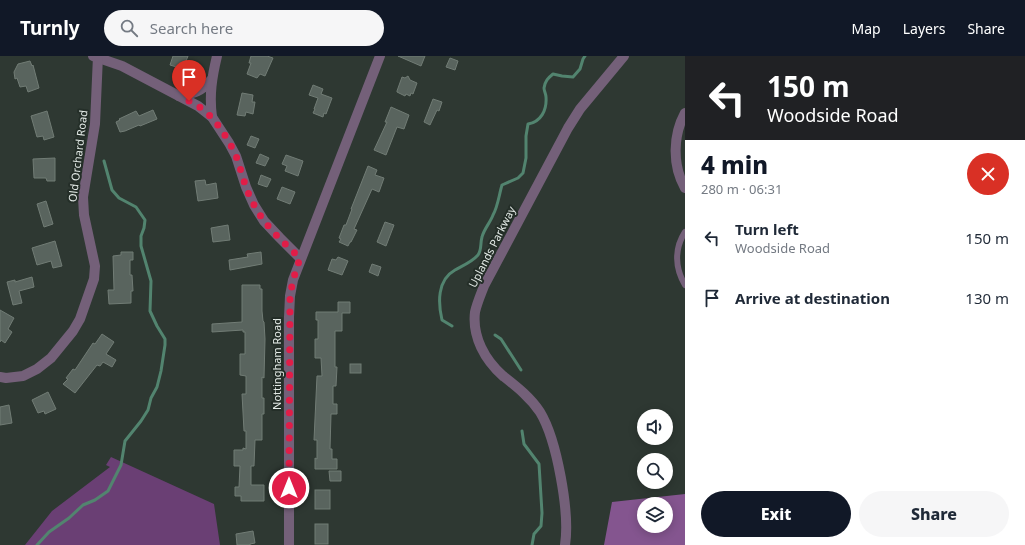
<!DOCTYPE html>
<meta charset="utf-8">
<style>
body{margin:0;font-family:"Noto Sans",sans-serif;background:#f6f6f7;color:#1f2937;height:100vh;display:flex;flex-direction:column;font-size:15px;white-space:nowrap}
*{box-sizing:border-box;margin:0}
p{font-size:13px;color:#747a83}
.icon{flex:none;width:22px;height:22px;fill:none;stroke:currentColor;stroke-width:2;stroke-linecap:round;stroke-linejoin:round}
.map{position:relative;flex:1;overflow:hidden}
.panel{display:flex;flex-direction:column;background:#fff;width:340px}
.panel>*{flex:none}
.guide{background:#202124;color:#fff;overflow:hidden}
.fabs{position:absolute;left:637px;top:353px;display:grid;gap:8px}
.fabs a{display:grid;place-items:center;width:36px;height:36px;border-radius:50%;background:#fff;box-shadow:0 2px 10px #0003;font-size:20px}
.pin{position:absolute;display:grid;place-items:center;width:34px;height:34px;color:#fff;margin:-41px -17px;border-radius:50% 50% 50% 0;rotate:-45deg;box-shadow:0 0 4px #0007}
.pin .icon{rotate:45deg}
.me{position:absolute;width:44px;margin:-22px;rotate:0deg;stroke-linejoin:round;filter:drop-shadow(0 0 3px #0008)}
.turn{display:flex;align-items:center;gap:14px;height:84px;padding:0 16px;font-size:18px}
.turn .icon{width:52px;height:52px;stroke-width:2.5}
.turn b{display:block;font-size:28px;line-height:34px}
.round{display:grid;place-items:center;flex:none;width:42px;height:42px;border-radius:21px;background:#f6f6f7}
.head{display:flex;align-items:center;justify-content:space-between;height:68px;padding:0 16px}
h1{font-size:24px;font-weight:800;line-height:30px;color:#111827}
.cta{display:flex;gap:8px;margin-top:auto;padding:8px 16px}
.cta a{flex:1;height:46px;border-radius:24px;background:#111827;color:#fff;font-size:16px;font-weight:800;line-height:46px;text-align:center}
.cta a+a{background:#f6f6f7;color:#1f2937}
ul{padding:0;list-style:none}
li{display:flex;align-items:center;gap:12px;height:60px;padding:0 16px}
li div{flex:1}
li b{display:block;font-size:15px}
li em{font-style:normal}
header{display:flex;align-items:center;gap:24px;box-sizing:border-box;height:56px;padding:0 20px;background:#111827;color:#fff}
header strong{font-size:19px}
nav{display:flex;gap:22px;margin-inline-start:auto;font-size:14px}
.search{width:280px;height:36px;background:#f6f6f7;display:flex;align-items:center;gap:10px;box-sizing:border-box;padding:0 14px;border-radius:22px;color:#747a83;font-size:15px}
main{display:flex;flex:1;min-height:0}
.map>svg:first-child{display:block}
.green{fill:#6a3f74}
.forest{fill:#84558f;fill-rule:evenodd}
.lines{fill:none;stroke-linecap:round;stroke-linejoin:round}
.stream{stroke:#52846f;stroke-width:3}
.building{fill:#59645e;stroke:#717c75}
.service{stroke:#746079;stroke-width:6}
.minor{stroke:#746079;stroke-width:10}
.tertiary{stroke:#746079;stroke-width:10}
.route{stroke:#e11d48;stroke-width:7;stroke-dasharray:0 12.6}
.labels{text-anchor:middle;stroke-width:4;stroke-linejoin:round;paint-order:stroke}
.street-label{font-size:11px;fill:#e4ebe7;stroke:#242e28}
</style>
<header>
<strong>Turnly</strong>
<div class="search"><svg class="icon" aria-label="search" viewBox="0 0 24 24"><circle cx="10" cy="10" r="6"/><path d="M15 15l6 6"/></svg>Search here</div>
<nav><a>Map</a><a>Layers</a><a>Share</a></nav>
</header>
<main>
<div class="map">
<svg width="685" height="489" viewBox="0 0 685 489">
<rect width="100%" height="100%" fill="#2e3832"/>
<path class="green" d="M 111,401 L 214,448 L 220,489 L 25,489 L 52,455 L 110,411 L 106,409 Z"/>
<path class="forest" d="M 685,438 L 685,489 L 604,489 L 612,446 ZM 644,448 L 666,448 L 666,470 L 644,470 Z"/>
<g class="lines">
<g class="stream">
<path d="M 452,270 L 442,264 C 438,247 437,224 455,214 C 462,210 472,206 478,199 C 482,193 480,188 482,181 C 484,173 490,167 493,159 C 498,150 499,139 502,129 L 518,122 L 523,117 L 526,102 L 526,80 L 528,68 C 541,66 547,54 546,41 C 546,38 544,35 544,32 C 545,25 548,22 553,18 L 562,20 L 573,21 L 580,13 L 583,3 L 585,0"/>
<path d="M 495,279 L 501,283 L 521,314"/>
<path d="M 522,375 L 524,388 L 539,408 L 542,457 L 541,470 L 534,478 L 532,489"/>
<path d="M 37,489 L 49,476 L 69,462 L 83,449 L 95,444 L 108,435 L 121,409 L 125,385 L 141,365 L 148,354 L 151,342 L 157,331 L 161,315 L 165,289 L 165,283 L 157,270 L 150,255 L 151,225 L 141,190 L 141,180 L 144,172 L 145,164 L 136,151 L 119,142 L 112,134 L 104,105"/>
</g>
</g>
<g class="building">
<path d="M 173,0 L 188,0 L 183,13 L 170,9 Z"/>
<path d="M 251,0 L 267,0 L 273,2 L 265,20 L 260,18 L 257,22 L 247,18 L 251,7 L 249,7 Z"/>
<path d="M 398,0 L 425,0 L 421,10 Z"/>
<path d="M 450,2 L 458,5 L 455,14 L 446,11 Z"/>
<path d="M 30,5 L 32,10 L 33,9 L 39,32 L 28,36 L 26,30 L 20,31 L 17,22 L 15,23 L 14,16 L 18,8 Z"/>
<path d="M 408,20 L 410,24 L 417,27 L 413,38 L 411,37 L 410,40 L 406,38 L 405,40 L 397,36 L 397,35 L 402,21 L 405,22 Z"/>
<path d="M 313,29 L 323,33 L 321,38 L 332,42 L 326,58 L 324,57 L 323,61 L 313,57 L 315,53 L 314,53 L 318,42 L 309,39 Z"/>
<path d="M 242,37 L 253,39 L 252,46 L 255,46 L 253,58 L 246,56 L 245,60 L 237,59 Z"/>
<path d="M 433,43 L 442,46 L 439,55 L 437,54 L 430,69 L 424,66 Z"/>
<path d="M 391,51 L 409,59 L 404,73 L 397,71 L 386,99 L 374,94 L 387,66 L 385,66 Z"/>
<path d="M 153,54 L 157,63 L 140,70 L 139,69 L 125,75 L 120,76 L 116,66 L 120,64 L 119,63 L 136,55 L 139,60 Z"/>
<path d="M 47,55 L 54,81 L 44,84 L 43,80 L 37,81 L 31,60 Z"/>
<path d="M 251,80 L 259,83 L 255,92 L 247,89 Z"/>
<path d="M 260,98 L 269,102 L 265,110 L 256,107 Z"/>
<path d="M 286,99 L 303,105 L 298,120 L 285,115 L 287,110 L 282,108 Z"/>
<path d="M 55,102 L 55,125 L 47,125 L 46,122 L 34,122 L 33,103 Z"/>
<path d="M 368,110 L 377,114 L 375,119 L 384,122 L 379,136 L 372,133 L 354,173 L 357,174 L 351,186 L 350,186 L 348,190 L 339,186 L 341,183 L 339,182 L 344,169 L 346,169 L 352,153 L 351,153 Z"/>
<path d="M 261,119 L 271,123 L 267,131 L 258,128 Z"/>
<path d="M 205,124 L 206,129 L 216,127 L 218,142 L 198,145 L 195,125 Z"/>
<path d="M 282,131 L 295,136 L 290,148 L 277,143 Z"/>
<path d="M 46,145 L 53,168 L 44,171 L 37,148 Z"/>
<path d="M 385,166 L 394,169 L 386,190 L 377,186 Z"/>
<path d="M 228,169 L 230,184 L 213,186 L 211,172 Z"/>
<path d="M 55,185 L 62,210 L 53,212 L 51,205 L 37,209 L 32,192 Z"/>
<path d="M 121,196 L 133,196 L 133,204 L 130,204 L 130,219 L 132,219 L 133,235 L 131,235 L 131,247 L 109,248 L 108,234 L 114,234 L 113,200 L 121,199 Z"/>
<path d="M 261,196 L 262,208 L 230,214 L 229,204 L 248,201 L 247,198 Z"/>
<path d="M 338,201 L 348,205 L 342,219 L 328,214 L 332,203 L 336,204 Z"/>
<path d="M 372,208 L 381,211 L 378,220 L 369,216 Z"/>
<path d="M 32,221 L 34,231 L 19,235 L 22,247 L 13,249 L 7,226 L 15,224 L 15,226 Z"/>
<path d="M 242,229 L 260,229 L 260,233 L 262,233 L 262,255 L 263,265 L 264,266 L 265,283 L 264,322 L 262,321 L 262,342 L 264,342 L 264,358 L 262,358 L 262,384 L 255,384 L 254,410 L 251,410 L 251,429 L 264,429 L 264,445 L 241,445 L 241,440 L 235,440 L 235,431 L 239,431 L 240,410 L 234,410 L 234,394 L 243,394 L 243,392 L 246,393 L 246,375 L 244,375 L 242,338 L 246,338 L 246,320 L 240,319 L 240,298 L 245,298 L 245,276 L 243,276 L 243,274 L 212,276 L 212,268 L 242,266 Z"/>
<path d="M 338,246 L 350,246 L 350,257 L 342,257 L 342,275 L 335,275 L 335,311 L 337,311 L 336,330 L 333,330 L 333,348 L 337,348 L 337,358 L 331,358 L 330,393 L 332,393 L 332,403 L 337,403 L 337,413 L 315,413 L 315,402 L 317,403 L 317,384 L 314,384 L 317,320 L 322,320 L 321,302 L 315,302 L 315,283 L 318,283 L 318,264 L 316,264 L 316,256 L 338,256 Z"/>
<path d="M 0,254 L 14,262 L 8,273 L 12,276 L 5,287 L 1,284 L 0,286 Z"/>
<path d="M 102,278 L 114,286 L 106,298 L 116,304 L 112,311 L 103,306 L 100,310 L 97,309 L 75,337 L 63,328 L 68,323 L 66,322 L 73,313 L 75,314 L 93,287 L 95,288 Z"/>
<rect x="350" y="308" width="11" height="9"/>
<path d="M 48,336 L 56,353 L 45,358 L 44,355 L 38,357 L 32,344 Z"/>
<path d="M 9,349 L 12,367 L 0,369 L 0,351 Z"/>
<path d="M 329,415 L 341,415 L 341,425 L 330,425 Z"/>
<rect x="315" y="434" width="15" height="19"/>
<rect x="315" y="468" width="13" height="20"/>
<path d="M 253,475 L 255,487 L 250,488 L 250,489 L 237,489 L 236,478 Z"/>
</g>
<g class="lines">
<path class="service" d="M 685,176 C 674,193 675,212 685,229"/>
<g class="minor">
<path d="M 93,0 L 122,10 L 198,50 L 212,61 L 229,87 L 236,100 L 246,131 L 254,149 L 264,165 L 280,182 L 300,202"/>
<path d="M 179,40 C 194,37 201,36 211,24"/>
<path d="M 685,57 C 673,79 672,109 685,132"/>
<path d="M 212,61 C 209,39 212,21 217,0"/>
<path d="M 0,321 L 6,322 L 23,320 L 37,313 L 51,302 L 73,275 L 80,263 L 94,223 L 95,210 L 84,159 L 83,141 L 95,68 L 98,0"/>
<path d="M 289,489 L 289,261 L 290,240 L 293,224 L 380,0"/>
</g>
<path class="tertiary" d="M 565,489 C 570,457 557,384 540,356 C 530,341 517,331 503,320 C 485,304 472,281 475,256 C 477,247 481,238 484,230 L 568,72 L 580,53 L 624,0"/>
</g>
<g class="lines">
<path class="route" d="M 189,45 C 197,49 205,54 211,61 C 220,70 231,88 236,100 C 242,116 245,133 254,149 C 265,170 283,186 300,202 L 293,224 L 290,240 L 289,432"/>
</g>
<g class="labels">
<g class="street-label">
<text transform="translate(78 100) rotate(-83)" y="4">Old Orchard Road</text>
<text transform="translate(492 191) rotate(-63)" y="4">Uplands Parkway</text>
<text transform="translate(277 308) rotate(-90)" y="4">Nottingham Road</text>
</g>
</g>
</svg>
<div class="fabs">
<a><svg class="icon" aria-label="sound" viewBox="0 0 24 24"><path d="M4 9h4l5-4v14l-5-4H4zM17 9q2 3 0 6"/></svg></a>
<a><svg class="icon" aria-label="search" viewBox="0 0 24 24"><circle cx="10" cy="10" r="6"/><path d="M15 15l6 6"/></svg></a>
<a><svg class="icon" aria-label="layers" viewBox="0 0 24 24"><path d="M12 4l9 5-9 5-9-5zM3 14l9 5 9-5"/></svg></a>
</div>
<div class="pin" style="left:189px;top:45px;background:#d93025"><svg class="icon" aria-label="arrive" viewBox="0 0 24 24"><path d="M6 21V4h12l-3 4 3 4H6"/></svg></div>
<svg class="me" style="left:289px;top:432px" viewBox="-20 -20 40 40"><circle r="17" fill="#e11d48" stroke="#fff" stroke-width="3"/><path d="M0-11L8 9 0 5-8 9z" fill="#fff"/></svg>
</div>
<section class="panel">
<div class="guide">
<div class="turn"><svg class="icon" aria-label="left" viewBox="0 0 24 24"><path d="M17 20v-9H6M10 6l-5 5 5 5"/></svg><div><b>150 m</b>Woodside Road</div></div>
</div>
<div class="head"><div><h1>4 min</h1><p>280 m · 06:31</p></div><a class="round" style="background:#d93025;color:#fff"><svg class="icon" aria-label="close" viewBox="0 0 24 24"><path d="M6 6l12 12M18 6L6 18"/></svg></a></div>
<ul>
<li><svg class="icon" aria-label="left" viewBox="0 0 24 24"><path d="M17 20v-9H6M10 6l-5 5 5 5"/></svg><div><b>Turn left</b><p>Woodside Road</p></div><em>150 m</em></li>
<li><svg class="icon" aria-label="arrive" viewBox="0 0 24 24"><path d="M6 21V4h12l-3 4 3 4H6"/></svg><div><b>Arrive at destination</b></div><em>130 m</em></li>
</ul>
<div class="cta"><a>Exit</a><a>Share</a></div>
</section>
</main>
